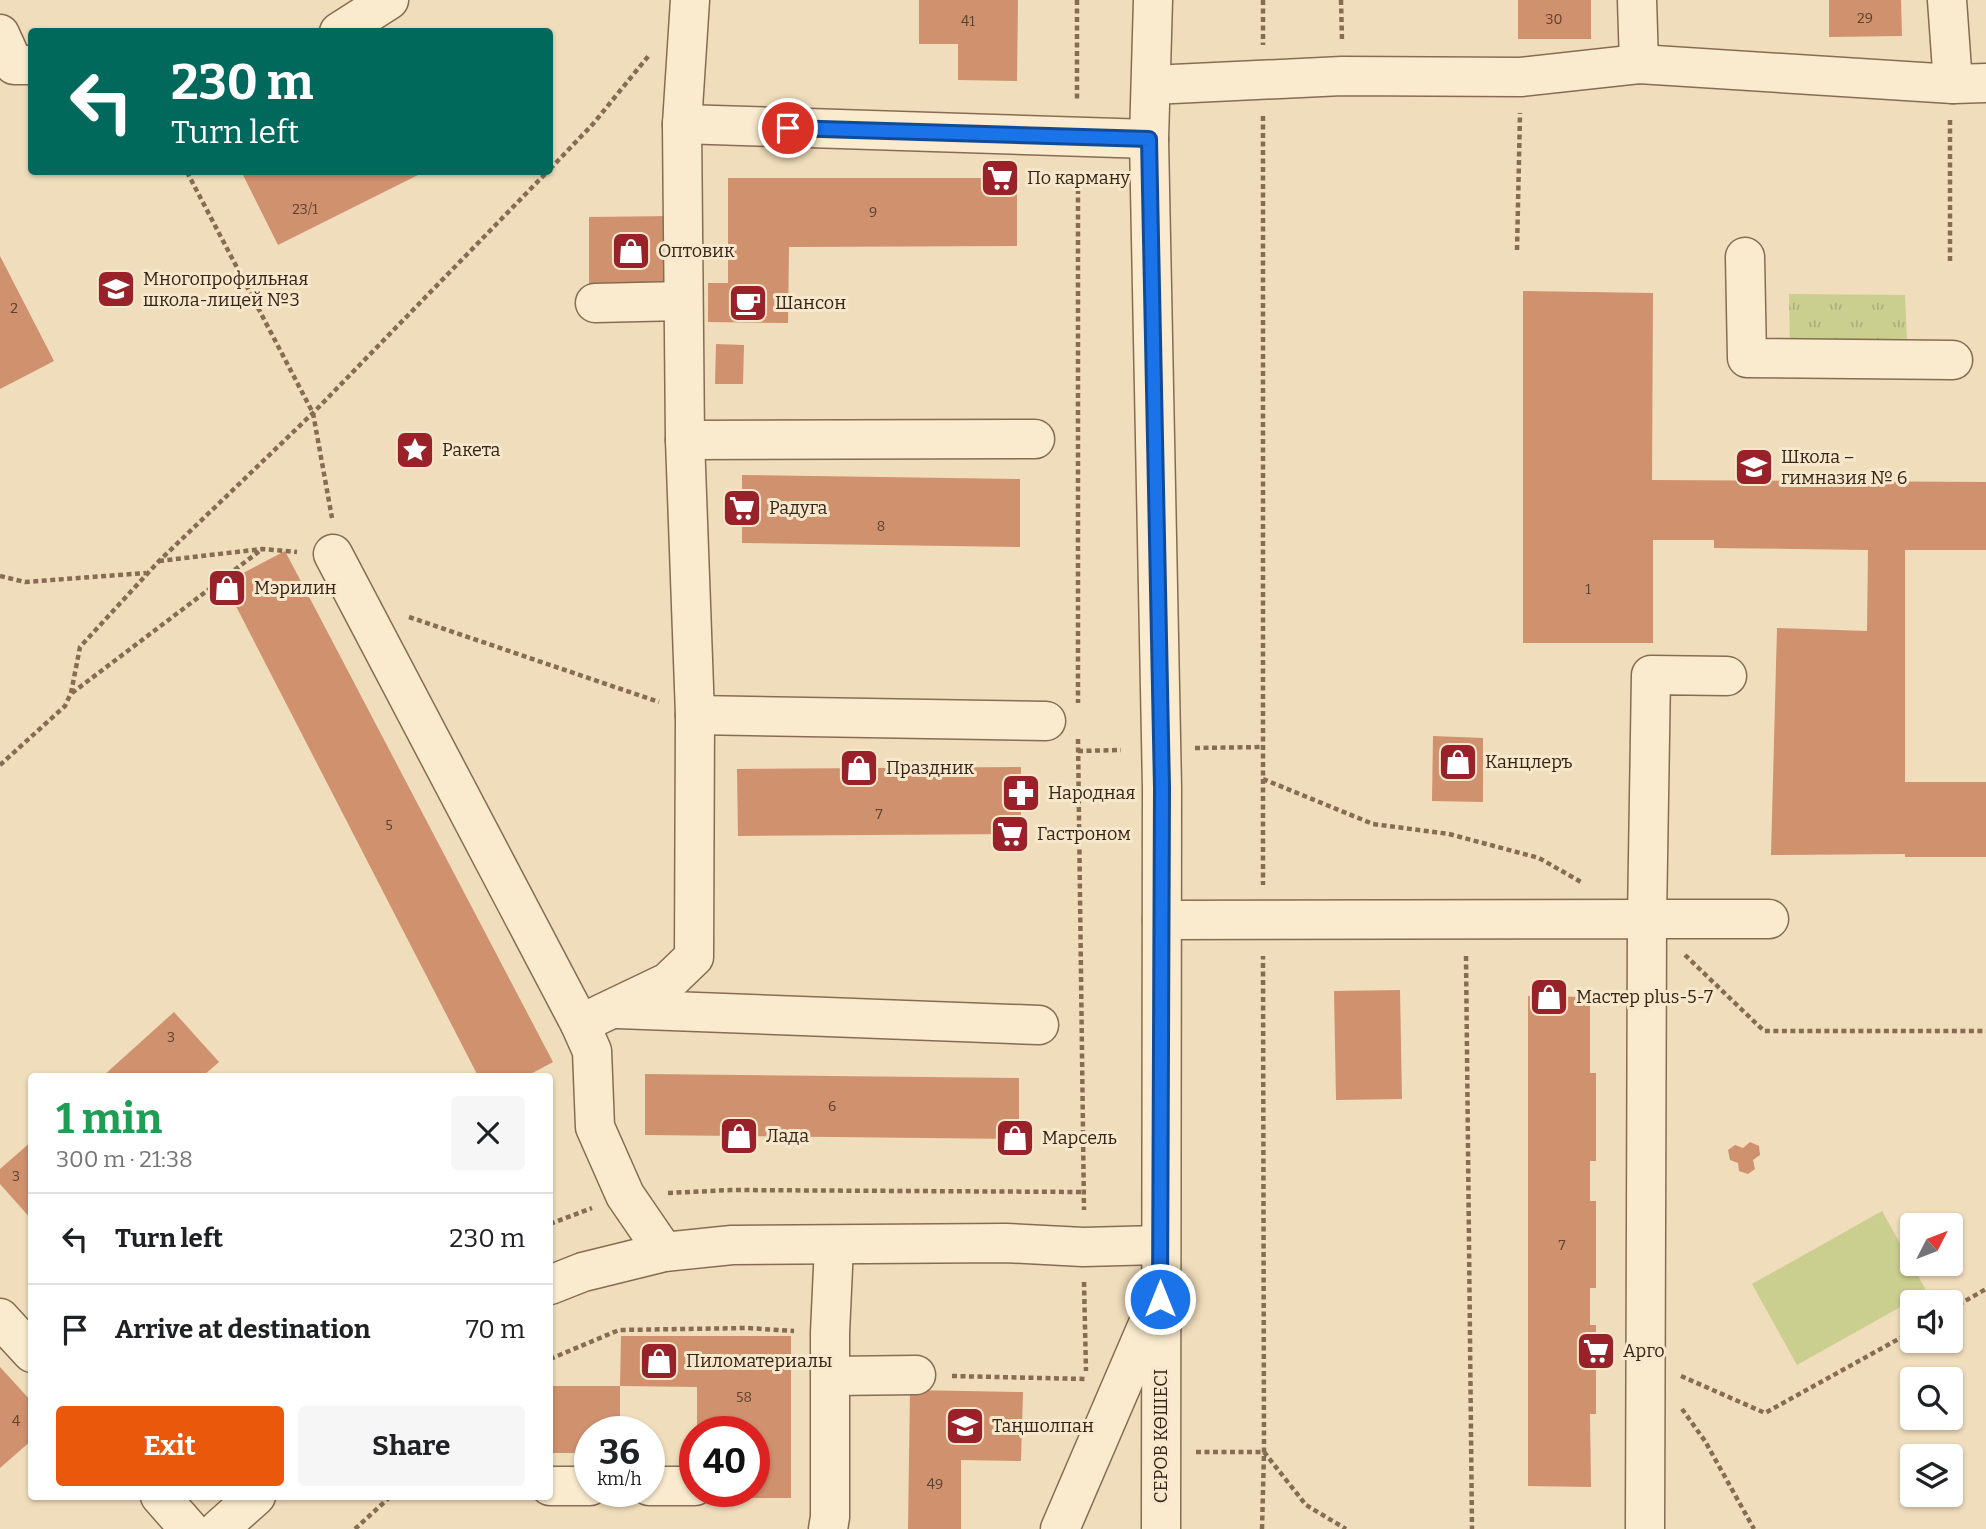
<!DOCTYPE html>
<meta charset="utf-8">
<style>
body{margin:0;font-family:Bitter,serif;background:#f6f6f6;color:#202124;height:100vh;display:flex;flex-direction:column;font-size:26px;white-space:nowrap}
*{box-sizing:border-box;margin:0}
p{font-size:23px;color:#757577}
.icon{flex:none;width:38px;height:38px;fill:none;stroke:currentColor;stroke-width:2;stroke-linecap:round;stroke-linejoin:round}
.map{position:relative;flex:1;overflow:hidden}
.panel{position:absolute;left:28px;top:1073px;width:525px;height:427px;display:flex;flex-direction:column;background:#fff;border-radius:7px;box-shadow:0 2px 5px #0004}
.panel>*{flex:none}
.guide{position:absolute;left:28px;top:28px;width:525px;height:147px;border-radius:7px;box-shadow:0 2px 5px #0004;background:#00695c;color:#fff;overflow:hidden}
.needle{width:46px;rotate:48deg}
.fabs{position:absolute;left:1900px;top:1213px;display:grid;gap:14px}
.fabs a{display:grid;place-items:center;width:63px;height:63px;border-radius:7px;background:#fff;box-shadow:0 2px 5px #0004;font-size:35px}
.speed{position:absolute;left:574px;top:1416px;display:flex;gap:14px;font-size:35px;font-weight:700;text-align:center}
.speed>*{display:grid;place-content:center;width:91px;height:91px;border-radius:50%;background:#fff;box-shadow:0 2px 5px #0004;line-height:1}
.speed small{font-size:18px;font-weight:400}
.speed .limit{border:10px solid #d22;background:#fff;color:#111}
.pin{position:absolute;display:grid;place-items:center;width:60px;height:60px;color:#fff;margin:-30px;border:4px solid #fff;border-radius:50%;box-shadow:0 2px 7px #0007}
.me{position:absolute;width:77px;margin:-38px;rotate:0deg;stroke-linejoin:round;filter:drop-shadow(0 0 5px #0008)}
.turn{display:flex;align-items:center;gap:24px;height:147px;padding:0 28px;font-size:32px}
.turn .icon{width:91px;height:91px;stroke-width:2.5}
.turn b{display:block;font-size:49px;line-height:60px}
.round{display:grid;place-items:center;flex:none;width:74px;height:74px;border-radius:7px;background:#f6f6f6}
.headline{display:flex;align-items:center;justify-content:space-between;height:119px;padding:0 28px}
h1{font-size:42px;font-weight:700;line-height:52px;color:#1e9e55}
.cta{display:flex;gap:14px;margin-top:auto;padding:14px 28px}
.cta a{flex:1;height:80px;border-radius:7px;background:#ea580c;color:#fff;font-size:28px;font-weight:700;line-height:80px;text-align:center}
.cta a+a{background:#f6f6f6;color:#202124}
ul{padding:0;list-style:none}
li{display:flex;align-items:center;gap:21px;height:91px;padding:0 28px;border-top:2px solid #e0e0e0}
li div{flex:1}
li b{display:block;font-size:26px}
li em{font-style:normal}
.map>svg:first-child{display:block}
.grass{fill:url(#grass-tufts)}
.garden{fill:#cace8f}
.building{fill:#d0916f}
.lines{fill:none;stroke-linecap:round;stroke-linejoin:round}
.minor-casing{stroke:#876c54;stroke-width:41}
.path{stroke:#876c54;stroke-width:4.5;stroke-dasharray:5 3.5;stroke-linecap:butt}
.minor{stroke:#faebce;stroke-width:38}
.route-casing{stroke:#114b97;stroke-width:18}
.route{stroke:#1a73e8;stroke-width:12}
.labels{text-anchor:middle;stroke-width:6;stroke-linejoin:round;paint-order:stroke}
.number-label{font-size:14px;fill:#5c412f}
.poi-label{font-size:18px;fill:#36261a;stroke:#f7e7cb;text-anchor:start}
.street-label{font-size:18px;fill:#36261a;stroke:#f7e7cb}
</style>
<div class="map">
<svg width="1986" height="1529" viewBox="0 0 1986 1529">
<defs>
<pattern id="grass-tufts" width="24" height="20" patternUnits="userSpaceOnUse" patternTransform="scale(1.75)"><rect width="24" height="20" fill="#cace8f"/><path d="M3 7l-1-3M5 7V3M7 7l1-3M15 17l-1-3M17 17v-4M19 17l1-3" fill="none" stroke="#aeb17b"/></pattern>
</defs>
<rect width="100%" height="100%" fill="#f0ddbb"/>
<path class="grass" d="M 1789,294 L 1905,295 L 1907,341 L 1790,342 Z"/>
<path class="garden" d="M 1882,1211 L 1927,1292 L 1797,1365 L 1752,1284 Z"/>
<g class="building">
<path d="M 919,0 L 1018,0 L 1017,81 L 958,80 L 958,44 L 919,44 Z"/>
<rect x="1518" y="0" width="73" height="39"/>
<path d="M 1829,0 L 1901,0 L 1902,36 L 1829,37 Z"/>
<path d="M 245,172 L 424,172 L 278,245 L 242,173 Z"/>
<path d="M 728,178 L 1017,178 L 1017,246 L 789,247 L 788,323 L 708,322 L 708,283 L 728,283 Z"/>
<path d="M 672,216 L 672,285 L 589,285 L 589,217 Z"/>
<path d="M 0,256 L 54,361 L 0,389 Z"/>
<path d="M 1523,291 L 1653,293 L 1652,480 L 1986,482 L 1986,550 L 1905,550 L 1905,782 L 1986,782 L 1986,857 L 1905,857 L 1905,854 L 1771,855 L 1777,628 L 1867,631 L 1868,550 L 1714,548 L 1714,540 L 1653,540 L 1653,643 L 1523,643 Z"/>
<path d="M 716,344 L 744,345 L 743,384 L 715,384 Z"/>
<path d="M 742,475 L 1020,479 L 1020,547 L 742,543 Z"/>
<path d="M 285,551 L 553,1062 L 527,1076 L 478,1076 L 224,583 Z"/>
<path d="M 1433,736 L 1483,738 L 1483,802 L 1432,801 Z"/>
<path d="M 1021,767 L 1021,834 L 738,836 L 737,769 Z"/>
<path d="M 1400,990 L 1402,1099 L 1336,1100 L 1334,991 Z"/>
<path d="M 1528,996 L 1590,997 L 1590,1073 L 1596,1073 L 1596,1161 L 1590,1161 L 1590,1201 L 1596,1201 L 1596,1288 L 1590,1288 L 1590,1325 L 1596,1325 L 1596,1414 L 1590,1414 L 1591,1487 L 1528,1486 Z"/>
<path d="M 174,1012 L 219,1062 L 203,1076 L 103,1076 Z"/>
<path d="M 645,1074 L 1019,1078 L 1019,1139 L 645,1135 Z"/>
<path d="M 32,1141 L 32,1220 L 0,1184 L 0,1169 Z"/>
<path d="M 1750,1142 L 1759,1146 L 1760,1155 L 1753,1160 L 1755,1169 L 1748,1174 L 1739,1171 L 1738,1163 L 1730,1160 L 1728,1150 L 1735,1145 L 1743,1148 Z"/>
<path d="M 621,1336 L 791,1336 L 791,1498 L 751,1498 L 751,1491 L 754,1491 L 754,1432 L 697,1432 L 697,1387 L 620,1386 Z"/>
<path d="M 0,1367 L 32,1402 L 32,1440 L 0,1468 Z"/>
<path d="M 550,1386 L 620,1386 L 620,1432 L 590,1432 L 590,1453 L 550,1453 Z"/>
<path d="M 910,1390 L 1023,1392 L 1021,1461 L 961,1460 L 961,1529 L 908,1529 Z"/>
</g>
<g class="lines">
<g class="minor-casing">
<g id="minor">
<path d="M 1153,0 L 1149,139 L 1162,788 L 1161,1529"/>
<path d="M 1637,0 L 1639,64"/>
<path d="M 1947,0 L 1953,84"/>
<path d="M 339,32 L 389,0"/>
<path d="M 0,34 L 14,65 L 32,65"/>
<path d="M 1152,85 L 1342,76 L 1521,77 L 1639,64 L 1953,84 L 1986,83"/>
<path d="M 682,124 L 1149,139"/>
<path d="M 1745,257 L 1747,358 L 1953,360"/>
<path d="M 595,303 L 683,301"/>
<path d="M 685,440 L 1035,439"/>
<path d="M 333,554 L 580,1024"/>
<path d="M 1727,676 L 1651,675 L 1647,919 L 1769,919"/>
<path d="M 695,715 L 1046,721"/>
<path d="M 1162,920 L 1647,919 L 1645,1529"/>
<path d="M 618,1009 L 1039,1025"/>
<path d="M 664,1252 L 625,1195 L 595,1127 L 592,1051 L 580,1024 L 668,982 L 694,957 L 695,715 L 685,440 L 682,124 L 690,0"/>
<path d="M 550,1285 L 583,1272 L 664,1252 L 732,1245 L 1006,1243 L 1083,1247 L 1160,1245"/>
<path d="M 0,1318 L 32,1353"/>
<path d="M 831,1376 L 916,1375"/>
<path d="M 550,1486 L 590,1486"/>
<path d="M 649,1486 L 695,1486"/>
<path d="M 160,1496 L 189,1529"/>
<path d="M 219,1529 L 256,1496"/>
<path d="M 828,1529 L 830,1517 L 830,1333 L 834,1246"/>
<path d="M 1060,1529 L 1154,1310"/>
</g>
</g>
<g class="path">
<path d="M 1077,0 L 1077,101"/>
<path d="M 1263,0 L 1263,45"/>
<path d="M 1341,0 L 1342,41"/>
<path d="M 1263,116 L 1263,885"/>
<path d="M 1950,120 L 1950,261"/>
<path d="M 550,169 L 593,124 L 650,54"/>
<path d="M 187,172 L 313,413 L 332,518"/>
<path d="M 1078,172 L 1078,703"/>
<path d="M 1517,250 L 1520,113"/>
<path d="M 159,561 L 262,549 L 297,552"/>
<path d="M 0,576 L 25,582 L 146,573"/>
<path d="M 409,617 L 659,702"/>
<path d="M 72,693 L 261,550"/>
<path d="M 1078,739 L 1084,1210"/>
<path d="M 1195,748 L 1263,747"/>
<path d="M 1078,751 L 1121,750"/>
<path d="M 0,765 L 65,706 L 71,693 L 80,647 L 159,561 L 313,413 L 547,172"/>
<path d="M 1263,779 L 1373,824 L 1449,834 L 1539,858 L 1581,882"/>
<path d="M 1685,955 L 1764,1031 L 1986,1031"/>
<path d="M 1466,956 L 1472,1529"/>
<path d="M 668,1193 L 731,1190 L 1084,1192"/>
<path d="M 550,1224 L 592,1208"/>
<path d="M 1084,1282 L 1086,1371"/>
<path d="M 1951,1309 L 1986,1289"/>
<path d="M 550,1359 L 619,1330 L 747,1328 L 794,1331"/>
<path d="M 952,1376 L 1086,1379"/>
<path d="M 1681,1376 L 1765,1413 L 1913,1331"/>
<path d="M 1682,1409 L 1705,1441 L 1754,1529"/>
<path d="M 1196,1452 L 1264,1452 L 1306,1505 L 1346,1529"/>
<path d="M 355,1529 L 391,1496"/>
<path d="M 1262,1529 L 1264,1452 L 1263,956"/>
</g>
<use href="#minor" class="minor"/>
</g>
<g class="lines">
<g class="route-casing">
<path id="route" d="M 788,128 L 1149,139 L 1162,788 L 1160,1299"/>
</g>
<use href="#route" class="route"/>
</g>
<defs>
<g id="supermarket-square" transform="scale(2.0125)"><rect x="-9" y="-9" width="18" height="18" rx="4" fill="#99222a" stroke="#f7e7cb"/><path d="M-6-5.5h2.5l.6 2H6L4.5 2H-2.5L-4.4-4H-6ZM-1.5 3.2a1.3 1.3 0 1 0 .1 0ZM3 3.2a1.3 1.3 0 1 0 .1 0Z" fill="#fff"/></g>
<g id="shop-square" transform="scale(2.0125)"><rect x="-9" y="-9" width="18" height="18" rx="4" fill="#99222a" stroke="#f7e7cb"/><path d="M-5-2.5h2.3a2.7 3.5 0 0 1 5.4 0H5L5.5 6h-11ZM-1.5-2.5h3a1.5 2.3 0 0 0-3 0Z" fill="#fff"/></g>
<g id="school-square" transform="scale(2.0125)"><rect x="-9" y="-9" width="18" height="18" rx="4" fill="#99222a" stroke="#f7e7cb"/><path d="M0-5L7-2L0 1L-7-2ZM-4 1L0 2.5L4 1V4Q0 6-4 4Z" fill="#fff"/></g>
<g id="cafe-square" transform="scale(2.0125)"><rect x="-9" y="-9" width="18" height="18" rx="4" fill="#99222a" stroke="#f7e7cb"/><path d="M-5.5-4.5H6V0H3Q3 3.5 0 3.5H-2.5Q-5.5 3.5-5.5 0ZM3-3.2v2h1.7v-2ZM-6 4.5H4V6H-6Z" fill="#fff"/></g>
<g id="sight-square" transform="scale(2.0125)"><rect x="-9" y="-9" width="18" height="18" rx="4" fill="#99222a" stroke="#f7e7cb"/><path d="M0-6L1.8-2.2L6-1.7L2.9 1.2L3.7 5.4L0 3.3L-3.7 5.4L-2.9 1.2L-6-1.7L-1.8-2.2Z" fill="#fff"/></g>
<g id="pharmacy-square" transform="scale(2.0125)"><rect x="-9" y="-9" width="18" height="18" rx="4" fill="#99222a" stroke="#f7e7cb"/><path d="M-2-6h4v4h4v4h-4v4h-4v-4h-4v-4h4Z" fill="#fff"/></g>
</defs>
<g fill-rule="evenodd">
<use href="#supermarket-square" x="1000" y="178"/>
<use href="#shop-square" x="631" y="251"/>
<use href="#school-square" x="116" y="289"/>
<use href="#cafe-square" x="748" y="303"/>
<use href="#sight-square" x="415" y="450"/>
<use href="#school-square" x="1754" y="467"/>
<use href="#supermarket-square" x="742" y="508"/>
<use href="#shop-square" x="227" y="588"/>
<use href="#shop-square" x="1458" y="762"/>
<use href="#shop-square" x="859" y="768"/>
<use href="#pharmacy-square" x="1021" y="793"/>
<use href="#supermarket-square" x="1010" y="834"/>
<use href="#shop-square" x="1549" y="997"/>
<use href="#shop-square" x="739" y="1136"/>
<use href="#shop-square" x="1015" y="1138"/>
<use href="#supermarket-square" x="1596" y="1351"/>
<use href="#shop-square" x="659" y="1361"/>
<use href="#school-square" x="965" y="1426"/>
</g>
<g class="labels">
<g class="number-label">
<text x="1865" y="23">29</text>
<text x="1554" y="24">30</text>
<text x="968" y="26">41</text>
<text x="305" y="214">23/1</text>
<text x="873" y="217">9</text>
<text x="14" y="313">2</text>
<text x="881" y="531">8</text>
<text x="1588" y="594">1</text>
<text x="879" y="819">7</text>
<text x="389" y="830">5</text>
<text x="171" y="1042">3</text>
<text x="832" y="1111">6</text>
<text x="16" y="1181">3</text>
<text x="1562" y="1250">7</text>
<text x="744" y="1402">58</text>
<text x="16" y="1426">4</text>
<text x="935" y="1489">49</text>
</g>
<g class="poi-label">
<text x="1027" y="184">По карману</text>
<text x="658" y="257">Оптовик</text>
<text x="143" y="285">Многопрофильная<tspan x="143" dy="21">школа-лицей №3</tspan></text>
<text x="775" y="309">Шансон</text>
<text x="442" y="456">Ракета</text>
<text x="1781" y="463">Школа –<tspan x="1781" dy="21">гимназия № 6</tspan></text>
<text x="769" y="514">Радуга</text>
<text x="254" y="594">Мэрилин</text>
<text x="1485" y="768">Канцлеръ</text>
<text x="886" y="774">Праздник</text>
<text x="1048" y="799">Народная</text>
<text x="1037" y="840">Гастроном</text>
<text x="1576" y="1003">Мастер plus-5-7</text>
<text x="766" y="1142">Лада</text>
<text x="1042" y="1144">Марсель</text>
<text x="1623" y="1357">Арго</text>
<text x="686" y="1367">Пиломатериалы</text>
<text x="992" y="1432">Таңшолпан</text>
</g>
<g class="street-label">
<text transform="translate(1161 1436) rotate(-90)" y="6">СЕРОВ КӨШЕСІ</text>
</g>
</g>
</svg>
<div class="fabs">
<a><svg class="needle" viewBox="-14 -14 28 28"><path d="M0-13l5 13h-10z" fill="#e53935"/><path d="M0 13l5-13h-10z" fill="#757577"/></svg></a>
<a><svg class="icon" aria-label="sound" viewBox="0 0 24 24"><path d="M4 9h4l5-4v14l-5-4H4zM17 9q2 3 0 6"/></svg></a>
<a><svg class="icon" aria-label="search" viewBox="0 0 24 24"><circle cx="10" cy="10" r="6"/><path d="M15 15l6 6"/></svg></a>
<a><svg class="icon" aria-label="layers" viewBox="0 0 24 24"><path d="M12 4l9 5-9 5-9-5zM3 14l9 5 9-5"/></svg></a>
</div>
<div class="speed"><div>36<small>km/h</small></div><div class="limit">40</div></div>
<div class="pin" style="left:788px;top:128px;background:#d93025"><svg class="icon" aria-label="arrive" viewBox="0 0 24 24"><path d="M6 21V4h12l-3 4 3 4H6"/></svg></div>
<svg class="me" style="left:1160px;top:1299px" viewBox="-20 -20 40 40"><circle r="17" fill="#1a73e8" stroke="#fff" stroke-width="3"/><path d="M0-11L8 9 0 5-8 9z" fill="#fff"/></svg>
<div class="guide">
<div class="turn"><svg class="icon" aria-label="left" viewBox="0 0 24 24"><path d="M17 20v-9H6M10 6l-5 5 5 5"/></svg><div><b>230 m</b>Turn left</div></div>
</div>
<section class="panel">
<div class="headline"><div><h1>1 min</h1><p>300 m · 21:38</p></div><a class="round"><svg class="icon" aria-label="close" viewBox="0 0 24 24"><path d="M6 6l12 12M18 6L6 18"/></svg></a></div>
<ul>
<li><svg class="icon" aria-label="left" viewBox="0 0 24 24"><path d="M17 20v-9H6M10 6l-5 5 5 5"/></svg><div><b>Turn left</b></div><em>230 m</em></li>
<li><svg class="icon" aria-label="arrive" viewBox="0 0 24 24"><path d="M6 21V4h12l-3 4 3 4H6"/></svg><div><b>Arrive at destination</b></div><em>70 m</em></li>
</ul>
<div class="cta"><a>Exit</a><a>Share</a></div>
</section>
</div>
